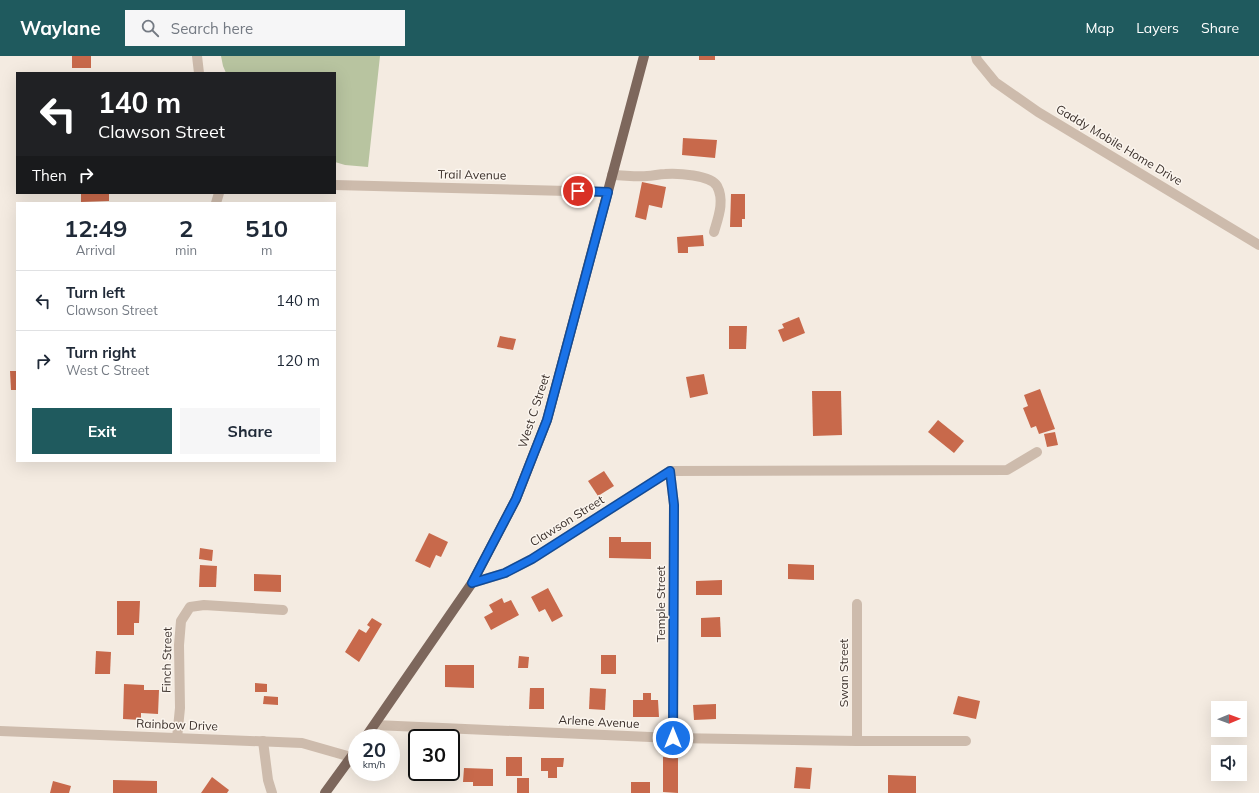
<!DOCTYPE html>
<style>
body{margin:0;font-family:Mulish,sans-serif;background:#f6f6f7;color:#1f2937;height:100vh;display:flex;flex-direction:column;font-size:15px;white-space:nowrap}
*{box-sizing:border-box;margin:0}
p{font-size:13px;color:#747a83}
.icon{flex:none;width:22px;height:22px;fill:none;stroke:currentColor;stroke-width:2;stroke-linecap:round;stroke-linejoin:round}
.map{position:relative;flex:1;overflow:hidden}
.side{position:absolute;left:16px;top:146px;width:320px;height:260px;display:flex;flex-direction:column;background:#fff;border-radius:0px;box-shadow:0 4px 16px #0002}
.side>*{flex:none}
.top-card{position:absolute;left:16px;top:16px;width:320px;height:122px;border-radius:0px;box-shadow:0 4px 16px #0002;background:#202124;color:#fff;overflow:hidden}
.needle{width:26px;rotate:89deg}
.buttons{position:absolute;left:1211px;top:645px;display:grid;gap:8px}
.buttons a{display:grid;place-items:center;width:36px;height:36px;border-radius:0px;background:#fff;box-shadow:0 4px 16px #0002;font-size:20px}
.speed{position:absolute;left:348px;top:673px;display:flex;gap:8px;font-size:20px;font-weight:700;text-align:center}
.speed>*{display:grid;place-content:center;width:52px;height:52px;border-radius:50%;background:#fff;box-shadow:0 4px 16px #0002;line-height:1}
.speed small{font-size:10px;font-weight:400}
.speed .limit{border:2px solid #111;border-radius:6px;background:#fff;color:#111}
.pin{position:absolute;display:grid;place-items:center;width:34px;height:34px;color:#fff;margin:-17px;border:2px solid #fff;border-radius:50%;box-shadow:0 1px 4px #0007}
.me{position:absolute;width:44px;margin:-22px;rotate:0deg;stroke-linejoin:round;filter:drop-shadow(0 0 3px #0008)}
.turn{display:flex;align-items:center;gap:14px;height:84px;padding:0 16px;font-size:18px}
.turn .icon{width:52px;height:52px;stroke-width:2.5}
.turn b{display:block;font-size:28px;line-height:34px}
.then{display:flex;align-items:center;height:38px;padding:0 16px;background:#0003;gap:8px;font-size:15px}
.eta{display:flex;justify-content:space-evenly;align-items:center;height:68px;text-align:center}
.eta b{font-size:24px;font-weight:700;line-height:28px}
.action{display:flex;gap:8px;margin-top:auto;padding:8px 16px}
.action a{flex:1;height:46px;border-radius:0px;background:#1f5a5e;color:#fff;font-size:16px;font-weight:700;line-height:46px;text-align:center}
.action a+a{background:#f6f6f7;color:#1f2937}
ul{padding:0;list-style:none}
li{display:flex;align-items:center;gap:12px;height:60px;padding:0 16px;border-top:1px solid #e0e1e3}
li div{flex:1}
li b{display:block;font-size:15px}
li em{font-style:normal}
header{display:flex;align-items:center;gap:24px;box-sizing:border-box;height:56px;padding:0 20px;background:#1f5a5e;color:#fff}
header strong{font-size:19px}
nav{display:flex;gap:22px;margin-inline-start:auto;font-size:14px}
.search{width:280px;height:36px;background:#f6f6f7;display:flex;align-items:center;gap:10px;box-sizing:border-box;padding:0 14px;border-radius:0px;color:#747a83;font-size:15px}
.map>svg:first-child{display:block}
.green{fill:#b8c4a0}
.building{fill:#c8694b}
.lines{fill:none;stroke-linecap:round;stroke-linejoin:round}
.minor{stroke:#cdbbac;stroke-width:10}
.major{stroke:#7d675c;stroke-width:10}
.route-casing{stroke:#114b97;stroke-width:10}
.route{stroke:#1a73e8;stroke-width:7}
.labels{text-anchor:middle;stroke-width:3;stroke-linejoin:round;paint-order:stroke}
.street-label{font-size:12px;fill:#3b302b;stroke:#fbf5ee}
</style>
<header>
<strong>Waylane</strong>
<div class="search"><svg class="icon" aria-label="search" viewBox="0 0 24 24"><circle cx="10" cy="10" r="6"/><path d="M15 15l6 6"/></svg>Search here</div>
<nav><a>Map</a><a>Layers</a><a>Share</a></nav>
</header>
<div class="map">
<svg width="1259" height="737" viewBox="0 0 1259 737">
<rect width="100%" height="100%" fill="#f4ebe1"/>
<path class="green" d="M 221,0 L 380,0 L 368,111 L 345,109 L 335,106 L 335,17 L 226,17 L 223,10 Z"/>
<g class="building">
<rect x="72" y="0" width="19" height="12"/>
<rect x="699" y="0" width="16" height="4"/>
<path d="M 683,82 L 717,84 L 715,102 L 682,99 Z"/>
<path d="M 642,126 L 666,131 L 662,152 L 649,149 L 646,164 L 635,161 Z"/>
<path d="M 81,137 L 109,137 L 109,145 L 81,146 Z"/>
<path d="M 731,138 L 745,138 L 745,163 L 742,163 L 742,171 L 730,171 Z"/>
<path d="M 703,179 L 704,190 L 688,191 L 688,197 L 678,197 L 677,181 Z"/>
<path d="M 799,261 L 805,277 L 783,286 L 778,274 L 784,272 L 782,268 Z"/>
<path d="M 729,270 L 747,270 L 746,293 L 729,293 Z"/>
<path d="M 500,280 L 516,283 L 513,294 L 497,291 Z"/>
<path d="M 10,315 L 17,315 L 17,334 L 11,334 Z"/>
<path d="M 704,318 L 708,338 L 690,342 L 686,321 Z"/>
<path d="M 1040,333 L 1055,373 L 1039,378 L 1036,370 L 1031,372 L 1023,352 L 1028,350 L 1024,339 Z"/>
<path d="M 812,335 L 841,335 L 842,379 L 813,380 Z"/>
<path d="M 938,364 L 964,385 L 954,397 L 928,376 Z"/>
<path d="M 1055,376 L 1058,389 L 1047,391 L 1044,378 Z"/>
<path d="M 604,415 L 614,430 L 598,440 L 588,425 Z"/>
<path d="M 429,477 L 448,486 L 441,501 L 436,499 L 430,512 L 415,505 Z"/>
<path d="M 609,481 L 621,481 L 621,486 L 651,486 L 651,503 L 609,502 Z"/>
<path d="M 200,492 L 213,494 L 212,505 L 199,503 Z"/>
<path d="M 788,508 L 814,509 L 814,524 L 788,523 Z"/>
<path d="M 200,509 L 217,510 L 216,531 L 199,531 Z"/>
<path d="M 254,518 L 281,519 L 281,536 L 254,535 Z"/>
<path d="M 722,524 L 722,539 L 696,539 L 696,525 Z"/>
<path d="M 548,532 L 563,560 L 552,566 L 545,553 L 539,556 L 531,541 Z"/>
<path d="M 502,542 L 504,547 L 511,544 L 519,559 L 491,574 L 484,561 L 493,556 L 489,549 Z"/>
<path d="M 117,545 L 140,545 L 139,567 L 134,567 L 134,579 L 117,579 Z"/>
<path d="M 720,561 L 721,581 L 701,581 L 701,562 Z"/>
<path d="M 372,562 L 382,568 L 359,606 L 345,596 L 359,573 L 366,577 L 370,571 L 367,569 Z"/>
<path d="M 96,595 L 111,596 L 110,618 L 95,618 Z"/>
<rect x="601" y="599" width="15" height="19"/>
<path d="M 519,600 L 529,601 L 528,612 L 518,612 Z"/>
<path d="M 445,609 L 474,609 L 474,632 L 445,631 Z"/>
<path d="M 255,627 L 267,628 L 267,636 L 255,636 Z"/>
<path d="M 124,628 L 144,629 L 144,634 L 159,634 L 158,658 L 141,657 L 141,664 L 123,663 Z"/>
<path d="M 530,632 L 544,632 L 544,653 L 529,653 Z"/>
<path d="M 590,632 L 606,633 L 605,654 L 589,653 Z"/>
<path d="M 643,637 L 651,637 L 651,644 L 658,644 L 659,661 L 633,661 L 633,644 L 643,644 Z"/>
<path d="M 264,640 L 278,641 L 278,649 L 263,648 Z"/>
<path d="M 958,640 L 980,645 L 976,663 L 953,658 Z"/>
<path d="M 716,648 L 716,663 L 694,664 L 693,649 Z"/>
<path d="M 451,699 L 459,700 L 457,715 L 451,715 Z"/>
<rect x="506" y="701" width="16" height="19"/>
<path d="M 663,701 L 678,702 L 678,737 L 663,736 Z"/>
<path d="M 541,702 L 564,702 L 563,711 L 557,711 L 557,722 L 548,722 L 548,715 L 541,715 Z"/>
<path d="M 796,711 L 812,712 L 810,733 L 794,732 Z"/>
<path d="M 464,712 L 493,713 L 493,730 L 473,730 L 473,726 L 463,726 Z"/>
<path d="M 888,719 L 916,720 L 916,737 L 888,737 Z"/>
<path d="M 212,721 L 229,734 L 227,737 L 201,737 Z"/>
<rect x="517" y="722" width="12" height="15"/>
<path d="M 113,724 L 157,725 L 157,737 L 113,737 Z"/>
<path d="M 53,725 L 71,730 L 69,737 L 50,737 Z"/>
<rect x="631" y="726" width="19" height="11"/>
</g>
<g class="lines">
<g class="minor">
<path d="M 197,0 L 199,17"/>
<path d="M 976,0 L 977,4 L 995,26 L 1038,56 L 1259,189"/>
<path d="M 612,119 C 624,119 635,121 647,120 C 653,120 659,118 665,118 C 677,117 711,119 717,130 C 725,145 718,162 714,176"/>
<path d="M 335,129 L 608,136"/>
<path d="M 216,147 L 219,137"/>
<path d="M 670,415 L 1007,414 L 1037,396"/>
<path d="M 670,415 L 674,449 L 673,682"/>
<path d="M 472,527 L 505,517 L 532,503 L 670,415"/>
<path d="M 857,548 L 857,685"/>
<path d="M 375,669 L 673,682 L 857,685 L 966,685"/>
<path d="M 0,675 L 302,687 L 351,701"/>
<path d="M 177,682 L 180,652 L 179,589 L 181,565 L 190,551 L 204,549 L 283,554"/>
<path d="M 263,685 L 268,724 L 272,737"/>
</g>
<g class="major">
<path d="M 365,682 L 472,527 L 516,443 L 547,364 L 644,0"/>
<path d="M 325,737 L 357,693"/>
</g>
</g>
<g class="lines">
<g class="route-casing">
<path id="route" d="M 578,135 L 608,136 L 547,364 L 516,443 L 472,527 L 505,517 L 532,503 L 670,415 L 674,449 L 673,682"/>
</g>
<use href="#route" class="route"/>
</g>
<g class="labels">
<g class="street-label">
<text transform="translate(1119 89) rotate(31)" y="4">Gaddy Mobile Home Drive</text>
<text transform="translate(472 119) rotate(1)" y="4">Trail Avenue</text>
<text transform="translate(534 355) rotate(-72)" y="4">West C Street</text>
<text transform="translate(567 465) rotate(-32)" y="4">Clawson Street</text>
<text transform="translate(661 548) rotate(-90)" y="4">Temple Street</text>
<text transform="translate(167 604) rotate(-89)" y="4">Finch Street</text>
<text transform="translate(844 617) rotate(-90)" y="4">Swan Street</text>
<text transform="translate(599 666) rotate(3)" y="4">Arlene Avenue</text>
<text transform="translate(177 669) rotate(2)" y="4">Rainbow Drive</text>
</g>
</g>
</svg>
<div class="buttons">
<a><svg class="needle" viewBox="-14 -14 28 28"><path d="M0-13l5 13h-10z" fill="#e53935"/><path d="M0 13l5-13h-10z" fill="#747a83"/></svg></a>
<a><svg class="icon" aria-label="sound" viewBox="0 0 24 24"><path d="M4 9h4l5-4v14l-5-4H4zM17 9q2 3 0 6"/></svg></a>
</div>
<div class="speed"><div>20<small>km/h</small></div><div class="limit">30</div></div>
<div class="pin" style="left:578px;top:135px;background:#d93025"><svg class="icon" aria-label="arrive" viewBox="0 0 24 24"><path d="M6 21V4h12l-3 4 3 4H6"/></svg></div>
<svg class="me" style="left:673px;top:682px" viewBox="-20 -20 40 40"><circle r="17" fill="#1a73e8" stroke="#fff" stroke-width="3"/><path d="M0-11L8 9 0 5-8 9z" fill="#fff"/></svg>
<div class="top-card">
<div class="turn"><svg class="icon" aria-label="left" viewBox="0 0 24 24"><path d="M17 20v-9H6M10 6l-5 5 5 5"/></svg><div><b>140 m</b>Clawson Street</div></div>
<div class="then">Then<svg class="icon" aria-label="right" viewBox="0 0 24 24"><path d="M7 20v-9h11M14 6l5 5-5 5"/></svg></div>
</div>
<section class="side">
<div class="eta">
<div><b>12:49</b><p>Arrival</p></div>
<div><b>2</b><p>min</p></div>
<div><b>510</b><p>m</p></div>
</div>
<ul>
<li><svg class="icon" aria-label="left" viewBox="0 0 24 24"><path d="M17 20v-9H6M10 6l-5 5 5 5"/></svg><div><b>Turn left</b><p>Clawson Street</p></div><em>140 m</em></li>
<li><svg class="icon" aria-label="right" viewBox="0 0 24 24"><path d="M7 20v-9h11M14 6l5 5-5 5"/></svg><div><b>Turn right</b><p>West C Street</p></div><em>120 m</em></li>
</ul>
<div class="action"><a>Exit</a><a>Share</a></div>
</section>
</div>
